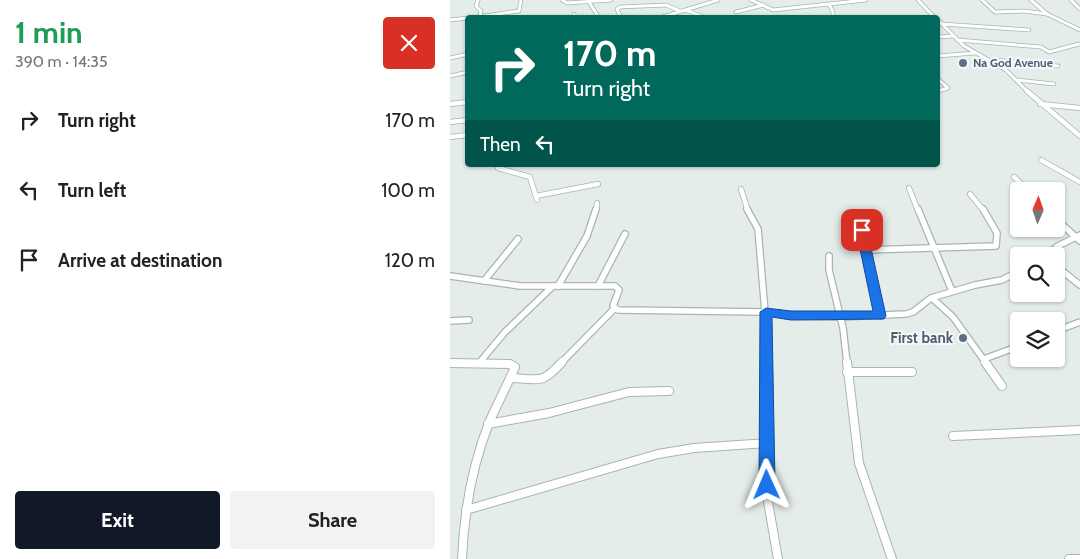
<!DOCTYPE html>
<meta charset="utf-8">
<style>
body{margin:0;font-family:Cabin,sans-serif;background:#f2f2f2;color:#222;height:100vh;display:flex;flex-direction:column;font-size:19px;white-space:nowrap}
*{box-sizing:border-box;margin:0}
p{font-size:16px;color:#767676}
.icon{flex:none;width:28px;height:28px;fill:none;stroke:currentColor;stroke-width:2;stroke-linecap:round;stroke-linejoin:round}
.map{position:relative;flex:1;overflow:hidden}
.drawer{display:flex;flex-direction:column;background:#fff;width:450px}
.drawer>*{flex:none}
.hud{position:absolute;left:15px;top:15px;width:475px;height:152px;border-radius:5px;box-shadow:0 1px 4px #0004;background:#00695c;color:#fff;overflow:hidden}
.needle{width:32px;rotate:2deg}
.fabs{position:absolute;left:560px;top:182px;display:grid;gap:10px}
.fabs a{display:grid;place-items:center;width:55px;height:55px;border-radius:5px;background:#fff;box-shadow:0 1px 4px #0004;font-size:25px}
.pin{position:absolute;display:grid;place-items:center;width:42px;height:42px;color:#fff;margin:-21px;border-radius:10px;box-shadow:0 2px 8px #0006}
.me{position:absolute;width:55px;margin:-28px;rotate:359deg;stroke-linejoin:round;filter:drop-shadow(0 0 4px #0008)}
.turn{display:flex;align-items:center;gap:18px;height:105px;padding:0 15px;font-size:22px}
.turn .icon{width:65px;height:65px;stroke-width:2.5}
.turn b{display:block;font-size:35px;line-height:42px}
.then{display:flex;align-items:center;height:48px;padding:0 15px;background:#0003;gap:10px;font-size:19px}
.round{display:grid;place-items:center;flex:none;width:52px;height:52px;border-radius:5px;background:#f2f2f2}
.overview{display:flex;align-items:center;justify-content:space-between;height:85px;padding:0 15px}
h1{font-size:30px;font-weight:700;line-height:38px;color:#1e9e55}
.cta{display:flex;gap:10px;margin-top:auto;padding:10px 15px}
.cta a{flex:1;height:58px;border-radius:5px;background:#111827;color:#fff;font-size:20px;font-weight:700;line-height:58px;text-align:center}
.cta a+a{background:#f2f2f2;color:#222}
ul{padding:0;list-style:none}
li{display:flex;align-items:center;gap:15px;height:70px;padding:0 15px}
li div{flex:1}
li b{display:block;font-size:19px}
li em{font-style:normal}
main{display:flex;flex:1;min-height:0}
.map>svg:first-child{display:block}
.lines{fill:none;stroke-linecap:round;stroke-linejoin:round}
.minor-far3-casing{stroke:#a8b5b1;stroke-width:4.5}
.minor-far2-casing{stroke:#a8b5b1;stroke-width:6}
.minor-far1-casing{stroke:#a8b5b1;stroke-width:8}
.minor-casing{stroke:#a8b5b1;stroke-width:10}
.minor-far3{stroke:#fff;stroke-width:3}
.minor-far2{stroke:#fff;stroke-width:4.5}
.minor-far1{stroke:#fff;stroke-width:5.5}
.minor{stroke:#fff;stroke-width:8}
.route{fill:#1a73e8;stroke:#114b97}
.service-dot{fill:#5c6f8a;stroke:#f5f9f8;stroke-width:2}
.labels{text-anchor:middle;stroke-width:4;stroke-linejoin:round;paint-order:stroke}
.far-service-label{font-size:12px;font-weight:bold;fill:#4e5e75;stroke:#f5f9f8;text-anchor:start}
.service-label{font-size:15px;font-weight:bold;fill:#4e5e75;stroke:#f5f9f8;text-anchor:end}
</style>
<main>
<section class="drawer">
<div class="overview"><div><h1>1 min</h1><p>390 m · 14:35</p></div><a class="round" style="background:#d93025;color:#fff"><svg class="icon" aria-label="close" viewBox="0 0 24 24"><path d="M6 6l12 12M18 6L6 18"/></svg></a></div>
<ul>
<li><svg class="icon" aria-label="right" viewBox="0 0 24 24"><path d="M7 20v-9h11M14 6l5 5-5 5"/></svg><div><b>Turn right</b></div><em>170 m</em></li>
<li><svg class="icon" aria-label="left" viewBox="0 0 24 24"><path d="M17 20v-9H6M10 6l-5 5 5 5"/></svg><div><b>Turn left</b></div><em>100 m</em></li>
<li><svg class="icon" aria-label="arrive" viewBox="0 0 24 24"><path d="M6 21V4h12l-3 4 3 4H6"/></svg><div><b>Arrive at destination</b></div><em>120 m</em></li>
</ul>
<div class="cta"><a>Exit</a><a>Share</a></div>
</section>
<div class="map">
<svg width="630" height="559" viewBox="0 0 630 559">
<rect width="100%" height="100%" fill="#e5edea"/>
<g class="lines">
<g class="minor-far3-casing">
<g id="minor-far3">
<path d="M 28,0 L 26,6 L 31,11 L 30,16"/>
<path d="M 112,0 L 117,3 L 161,0"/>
<path d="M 301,0 L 323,10 L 416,0"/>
<path d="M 468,0 L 485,18"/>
<path d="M 532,0 L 545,12 L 574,11 L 597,14"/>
<path d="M 581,0 L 597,14 L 630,30"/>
<path d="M 621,0 L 630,9"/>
<path d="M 139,2 L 149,18"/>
<path d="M 379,4 L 383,12 L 383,18"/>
<path d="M 236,10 L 256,18"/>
<path d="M 286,12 L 314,5"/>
<path d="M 124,14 L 125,18"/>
<path d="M 20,18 L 69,11 L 71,0"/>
<path d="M 171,18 L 167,9 L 170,7 L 216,5 L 230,11"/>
<path d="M 209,18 L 268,0"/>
<path d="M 0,20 L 18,18"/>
<path d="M 488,20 L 514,46 L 556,70 L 578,92"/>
<path d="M 492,24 L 579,30"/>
<path d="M 488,37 L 503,36"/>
<path d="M 507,40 L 591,47 L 599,52 L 629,44"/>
<path d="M 488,56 L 525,53"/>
<path d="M 0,58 L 18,54"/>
<path d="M 543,60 L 608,66"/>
<path d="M 0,76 L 18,72"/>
<path d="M 488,79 L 498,88 L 488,91"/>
<path d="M 567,80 L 604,84"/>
</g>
</g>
<g class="minor-far2-casing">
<g id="minor-far2">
<path d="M 577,91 L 630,136"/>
<path d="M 0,104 L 18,102"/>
<path d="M 590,104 L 630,108"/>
<path d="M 0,122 L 18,120"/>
<path d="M 0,137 L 18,135"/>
<path d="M 591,160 L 630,182"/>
<path d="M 48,165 L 48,168 L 80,177 L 87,200"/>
<path d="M 564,177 L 579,191"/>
<path d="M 459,188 L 468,211"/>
<path d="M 291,189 L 298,211"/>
<path d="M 520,194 L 534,211"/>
<path d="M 86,196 L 148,184"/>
<path d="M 146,211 L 147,203"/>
</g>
</g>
<g class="minor-far1-casing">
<g id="minor-far1">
<path d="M 297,209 L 308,229 L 315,312 L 316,363"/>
<path d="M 468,209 L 502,291"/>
<path d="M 409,216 L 430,316"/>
<path d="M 606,219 L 630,241"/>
<path d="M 416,250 L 546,246 L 547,233 L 533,209"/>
<path d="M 379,256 L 379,270 L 393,328 L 397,363"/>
<path d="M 595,256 L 608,246 L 630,235"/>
<path d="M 606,266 L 630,285"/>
<path d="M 0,276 L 70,286 L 165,286 L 169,290 L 163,306 L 168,310 L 315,312 L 341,316 L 391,317 L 456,314 L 463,312 L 481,298 L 525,285 L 552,280 L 569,271"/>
<path d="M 34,281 L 68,239"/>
<path d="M 108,286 L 137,236 L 146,209"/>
<path d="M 148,286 L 175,234"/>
<path d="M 482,298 L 503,317 L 536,363"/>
<path d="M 0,321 L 19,320"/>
<path d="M 606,331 L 630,322"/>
<path d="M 534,359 L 569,346"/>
<path d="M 29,363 L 55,332 L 103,286"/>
<path d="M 111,363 L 164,309"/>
</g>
</g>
<g class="minor-casing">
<g id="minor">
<path d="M 316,362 L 318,502 L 328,559"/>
<path d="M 397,362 L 409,463 L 442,559"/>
<path d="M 535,362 L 552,386"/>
<path d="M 0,363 L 60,364 L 65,367 C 57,386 47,404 39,423 C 22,466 14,513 12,559"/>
<path d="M 397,372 L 462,372"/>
<path d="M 60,378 C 89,379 92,385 112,362"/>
<path d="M 38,424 L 99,413 L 179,392 L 219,391"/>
<path d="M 503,436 L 630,430"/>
<path d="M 16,510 L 208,454 L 244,448 L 317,443"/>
<path d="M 619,559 L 630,559"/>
</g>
</g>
<use href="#minor-far3" class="minor-far3"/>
<use href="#minor-far2" class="minor-far2"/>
<use href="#minor-far1" class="minor-far1"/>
<use href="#minor" class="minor"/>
</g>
<path class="route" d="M 412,227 L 417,230 L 436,316 L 434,319 L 341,320 L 322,317 L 325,485 L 323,490 L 317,492 L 312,490 L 309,485 L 310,312 L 316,308 L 341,311 L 423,311 L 406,230 Z"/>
<g class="service-dot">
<circle cx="513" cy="63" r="5"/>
<circle cx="513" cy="338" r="5"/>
</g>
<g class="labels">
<g class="far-service-label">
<text x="523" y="67">Na God Avenue</text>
</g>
<g class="service-label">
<text x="503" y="343">First bank</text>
</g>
</g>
</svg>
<div class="fabs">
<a><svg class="needle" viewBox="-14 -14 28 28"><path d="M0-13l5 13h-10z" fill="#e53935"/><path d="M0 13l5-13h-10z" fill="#767676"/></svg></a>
<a><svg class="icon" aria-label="search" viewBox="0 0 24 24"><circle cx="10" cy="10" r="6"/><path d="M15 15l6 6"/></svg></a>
<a><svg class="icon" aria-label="layers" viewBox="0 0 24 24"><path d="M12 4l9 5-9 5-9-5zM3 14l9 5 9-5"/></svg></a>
</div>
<div class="pin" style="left:412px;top:230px;background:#d93025"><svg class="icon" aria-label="arrive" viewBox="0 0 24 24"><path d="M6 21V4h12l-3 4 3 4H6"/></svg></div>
<svg class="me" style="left:317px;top:485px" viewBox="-20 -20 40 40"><path d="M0-17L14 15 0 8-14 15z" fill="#1a73e8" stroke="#fff" stroke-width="4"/></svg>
<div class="hud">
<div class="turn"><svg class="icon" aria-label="right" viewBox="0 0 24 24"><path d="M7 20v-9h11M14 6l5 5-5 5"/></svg><div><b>170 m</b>Turn right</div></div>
<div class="then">Then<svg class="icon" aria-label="left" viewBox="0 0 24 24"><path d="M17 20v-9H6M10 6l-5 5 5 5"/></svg></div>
</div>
</div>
</main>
